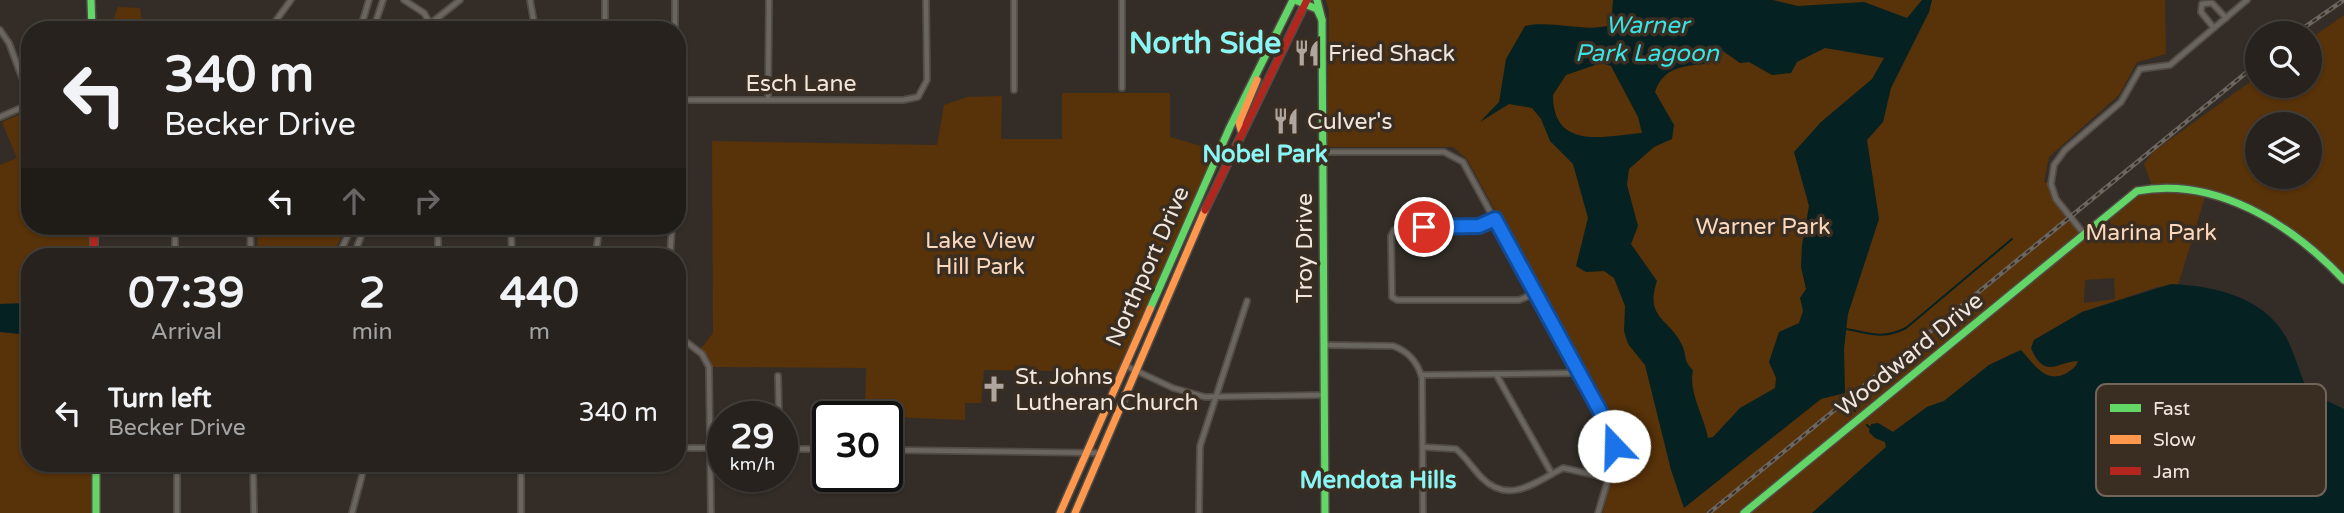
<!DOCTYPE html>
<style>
body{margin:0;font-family:"Varela Round",sans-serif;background:#2f2a26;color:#f1f3f6;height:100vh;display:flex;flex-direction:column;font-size:26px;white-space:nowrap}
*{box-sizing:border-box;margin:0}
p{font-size:23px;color:#a4a4a4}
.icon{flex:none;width:38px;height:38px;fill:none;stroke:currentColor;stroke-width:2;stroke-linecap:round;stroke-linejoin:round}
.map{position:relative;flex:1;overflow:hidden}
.sheet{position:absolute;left:21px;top:248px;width:665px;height:224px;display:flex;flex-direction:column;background:#27221d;border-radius:28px;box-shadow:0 2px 5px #0004,0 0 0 2px #433f3b}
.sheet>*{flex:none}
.hud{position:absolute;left:21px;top:21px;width:665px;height:214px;border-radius:28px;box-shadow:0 2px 5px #0004,0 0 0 2px #433f3b;background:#27221d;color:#f1f3f6;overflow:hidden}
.buttons{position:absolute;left:2245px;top:21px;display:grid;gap:14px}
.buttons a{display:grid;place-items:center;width:77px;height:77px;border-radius:50%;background:#27221d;box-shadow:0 2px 5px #0004,0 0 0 2px #433f3b;font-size:35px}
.speed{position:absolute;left:707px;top:401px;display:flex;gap:14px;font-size:35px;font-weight:700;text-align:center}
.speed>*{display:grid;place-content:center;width:91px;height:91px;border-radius:50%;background:#27221d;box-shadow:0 2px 5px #0004,0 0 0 2px #433f3b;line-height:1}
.speed small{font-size:18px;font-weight:400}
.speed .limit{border:4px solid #111;border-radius:10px;background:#fff;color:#111}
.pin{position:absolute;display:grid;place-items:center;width:60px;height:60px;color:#fff;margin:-30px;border:4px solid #fff;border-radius:50%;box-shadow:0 2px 7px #0007}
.me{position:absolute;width:77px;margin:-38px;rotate:339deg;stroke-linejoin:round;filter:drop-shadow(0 0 5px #0008)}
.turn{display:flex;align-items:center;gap:24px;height:147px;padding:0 28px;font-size:32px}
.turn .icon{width:91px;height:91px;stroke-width:2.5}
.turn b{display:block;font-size:49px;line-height:60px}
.lanes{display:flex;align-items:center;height:66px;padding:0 28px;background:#0003;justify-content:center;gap:35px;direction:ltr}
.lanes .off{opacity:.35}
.eta{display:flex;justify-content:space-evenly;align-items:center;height:119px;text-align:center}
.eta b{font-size:42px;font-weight:700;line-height:49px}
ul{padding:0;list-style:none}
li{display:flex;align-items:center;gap:21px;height:91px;padding:0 28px}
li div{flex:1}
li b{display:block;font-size:26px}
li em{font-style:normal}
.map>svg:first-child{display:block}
.green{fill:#583208;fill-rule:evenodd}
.water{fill:#052122;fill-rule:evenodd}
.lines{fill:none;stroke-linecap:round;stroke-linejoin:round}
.stream{stroke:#052122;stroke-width:2}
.street-casing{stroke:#524c46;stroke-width:8}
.fast-casing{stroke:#524c46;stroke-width:10}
.slow-casing{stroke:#524c46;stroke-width:10}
.jam-casing{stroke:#524c46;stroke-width:10}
.street{stroke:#6b6560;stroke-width:4.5}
.fast{stroke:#63d668;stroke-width:7}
.slow{stroke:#ff974d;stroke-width:7}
.jam{stroke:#b3261e;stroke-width:7}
.rail-casing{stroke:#6b6661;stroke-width:4.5}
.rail{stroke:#3a2d21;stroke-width:2;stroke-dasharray:5;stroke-linecap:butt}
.route-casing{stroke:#114b97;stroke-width:18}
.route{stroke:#1a73e8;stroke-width:12}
.labels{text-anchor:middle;stroke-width:7;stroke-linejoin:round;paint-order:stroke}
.poi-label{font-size:23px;fill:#f0e7df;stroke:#3a2d21;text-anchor:start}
.street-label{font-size:23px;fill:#f0e7df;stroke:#3a2d21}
.park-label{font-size:23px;fill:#fad8bd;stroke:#3a2d21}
.water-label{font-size:24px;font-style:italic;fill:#39e3e3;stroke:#3a2d21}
.neighbourhood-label{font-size:24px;font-weight:bold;fill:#89f5f4;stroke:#3a2d21}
.district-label{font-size:30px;font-weight:bold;fill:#89f5f4;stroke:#3a2d21}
.key{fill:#3a2d21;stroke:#71655a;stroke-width:2}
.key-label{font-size:19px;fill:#f0e7df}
</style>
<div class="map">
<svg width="2344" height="513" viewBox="0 0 2344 513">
<rect width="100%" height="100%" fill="#342d27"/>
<g class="green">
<path d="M 1326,0 L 2165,0 L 2166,54 L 2137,62 L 2119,95 L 2049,157 L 2044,182 L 2051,184 L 2054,192 L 2085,234 L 2097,222 L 2111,235 L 2110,214 C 2150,183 2157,185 2205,197 L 2178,285 L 2157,287 L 2082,312 L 2032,348 L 2040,362 L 2078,361 C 2076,367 2073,369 2067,373 C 2045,385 2034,363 2020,350 L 1989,365 L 1944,401 L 1927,407 L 1893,432 L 1878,423 L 1875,438 L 1885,442 L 1886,447 L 1812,513 L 1603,513 L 1617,454 L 1613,424 L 1467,159 L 1453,147 L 1327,147 L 1329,11 ZM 2114,278 L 2115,299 L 2084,303 L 2085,280 Z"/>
<path d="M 118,7 L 140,8 L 143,30 L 110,30 Z"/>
<path d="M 2344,15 L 2344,280 C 2314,243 2253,207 2207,193 C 2190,188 2170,188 2152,186 L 2144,164 L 2154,151 L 2257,77 L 2258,86 L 2310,86 L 2310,39 ZM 2258,124 L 2310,124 L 2310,177 L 2258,177 Z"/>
<path d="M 1062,93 L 1170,93 L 1170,137 L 1215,150 L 1118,372 L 984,370 L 981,403 L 965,403 L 965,420 L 865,416 L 866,368 L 709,367 L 699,351 L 713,333 L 712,141 L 937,145 L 944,105 L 967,97 L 1002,96 L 1001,139 L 1062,139 Z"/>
<path d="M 30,110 L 30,226 L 89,226 L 89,257 L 30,257 L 30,303 L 0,304 L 0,165 L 17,158 L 2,122 Z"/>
<path d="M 257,226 L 347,226 L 331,257 L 258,257 Z"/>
<path d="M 0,332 L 21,334 L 30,345 L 30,464 L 91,464 L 92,513 L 0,513 Z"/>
</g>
<g class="water">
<path d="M 1613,0 L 1773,0 L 1798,6 L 1864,2 L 1907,18 L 1922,0 L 1932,0 L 1929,12 L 1891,88 L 1883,122 L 1867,140 L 1879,219 L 1848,314 L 1844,349 L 1845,393 L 1821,399 L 1684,508 L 1671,470 L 1645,365 L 1628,344 L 1624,331 L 1625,306 L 1614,278 L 1604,271 L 1586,272 L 1576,266 L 1588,218 L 1573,164 L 1550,141 L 1541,119 L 1532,108 L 1509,104 L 1480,122 L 1499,102 L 1506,59 L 1525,26 C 1554,20 1584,33 1611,25 ZM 1825,48 L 1884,58 L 1872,79 L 1821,122 L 1794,152 L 1809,206 L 1802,245 L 1801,267 L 1806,289 L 1800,298 L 1803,311 L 1799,323 L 1779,332 L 1769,362 L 1776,378 L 1775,388 L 1740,408 L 1713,437 L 1708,438 C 1704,416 1688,392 1693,370 C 1683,361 1687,356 1682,345 C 1670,319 1644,318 1657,281 L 1631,244 L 1638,226 L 1627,185 L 1629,169 L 1654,147 L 1672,139 L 1674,125 L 1655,92 C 1663,68 1682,66 1704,64 L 1710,55 L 1720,49 L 1740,63 L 1749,62 L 1772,75 L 1791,73 L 1797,62 ZM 1601,63 L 1611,66 L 1638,117 L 1642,133 C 1605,136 1553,151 1553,95 L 1566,75 Z"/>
<path d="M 2171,284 C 2213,286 2263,296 2286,337 C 2295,354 2300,374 2308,392 L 2344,409 L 2344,513 L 1812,513 L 1886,447 L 1885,442 L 1875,438 L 1869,432 L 1871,424 L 1878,423 L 1893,432 L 1927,407 L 1944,401 L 1989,365 L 2021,350 C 2034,364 2045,385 2067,373 C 2073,369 2076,367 2078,361 C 2058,361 2045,381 2031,348 L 2034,340 L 2082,312 Z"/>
<path d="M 30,303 L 30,345 L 21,334 L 0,332 L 0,304 Z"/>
</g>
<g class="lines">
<g class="stream">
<path d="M 1846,329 C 1870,333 1882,340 1906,328 L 2012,239"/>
<path d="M 1850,404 L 1855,411"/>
<path d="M 1867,425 L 1870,428"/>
</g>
<g class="street-casing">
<g id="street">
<path d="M 404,0 L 424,13 L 434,30"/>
<path d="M 530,0 L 535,28"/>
<path d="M 605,0 L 605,30"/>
<path d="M 431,23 L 460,0"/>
<path d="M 2214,28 L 2201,12 L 2202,4 L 2212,3 L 2226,18"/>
<path d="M 0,30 L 9,43 L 30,99"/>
<path d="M 269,30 L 291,0"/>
<path d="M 360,30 L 369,0"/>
<path d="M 373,30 L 383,0"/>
<path d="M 675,30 L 675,0"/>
<path d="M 1122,88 L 1122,0"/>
<path d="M 1014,90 L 1014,0"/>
<path d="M 677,100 L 903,100 L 918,97 L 927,80 L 926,0"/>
<path d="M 768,100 L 769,0"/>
<path d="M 0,117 L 30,104"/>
<path d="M 1323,152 L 1444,152 L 1463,162 L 1613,437 L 1612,466 L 1598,513"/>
<path d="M 1495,220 L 1470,227 L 1394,230 L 1391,236 L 1392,297 L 1397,300 L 1519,300 L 1536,293"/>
<path d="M 175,226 L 175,257"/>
<path d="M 250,226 L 251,257"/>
<path d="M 438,226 L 438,257"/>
<path d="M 511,226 L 512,257"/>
<path d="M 2085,235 L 2056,199 L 2051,184 L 2054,165 L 2065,150 L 2121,102 L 2140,69 L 2170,65 L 2247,0"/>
<path d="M 338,257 L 352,226"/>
<path d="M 353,257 L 365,226"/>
<path d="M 595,257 L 600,226"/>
<path d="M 670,257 L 672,226"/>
<path d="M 677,335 L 702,354 L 709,367 L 711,513"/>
<path d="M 1324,345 L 1393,346 C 1408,351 1418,363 1422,378 L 1423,513"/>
<path d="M 1124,365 L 1173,388 L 1205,397 L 1323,395"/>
<path d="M 1496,374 L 1552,474"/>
<path d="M 1421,375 L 1580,373"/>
<path d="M 778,376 L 779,416"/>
<path d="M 1423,447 L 1456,449 C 1466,457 1473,469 1482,478 C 1509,505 1536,482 1563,468 L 1609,478"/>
<path d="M 677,448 L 723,448"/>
<path d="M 782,449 L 828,449"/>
<path d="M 887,450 L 1100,453"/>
<path d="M 177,464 L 177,513"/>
<path d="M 253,464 L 254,513"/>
<path d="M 352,513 L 365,464"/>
<path d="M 521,513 L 521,464"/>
<path d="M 1199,513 L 1200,446 L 1247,301"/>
</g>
</g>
<g class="fast-casing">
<g id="fast">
<path d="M 91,0 L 92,30"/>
<path d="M 1295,0 L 1317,9 L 1322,20 L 1325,513"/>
<path d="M 1317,0 L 1322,20"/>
<path d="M 1150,309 L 1230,127 L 1293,0"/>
<path d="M 96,464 L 96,513"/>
<path d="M 1744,513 L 2137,191 C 2216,176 2291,224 2344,280"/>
</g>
</g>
<g class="slow-casing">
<g id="slow">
<path d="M 1241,130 L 1239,123 L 1257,80"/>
<path d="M 1060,513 L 1150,309"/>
<path d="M 1075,513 L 1205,210"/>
</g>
</g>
<g class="jam-casing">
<g id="jam">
<path d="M 1205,210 L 1307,0"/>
<path d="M 94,226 L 94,257"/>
</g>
</g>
<use href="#street" class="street"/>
<use href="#fast" class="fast"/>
<use href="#slow" class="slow"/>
<use href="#jam" class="jam"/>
<g class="rail-casing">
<g id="rail">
<path d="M 2296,33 L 2344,0"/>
<path d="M 1709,513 L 2258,63"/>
</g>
</g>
<use href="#rail" class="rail"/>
</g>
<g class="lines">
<g class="route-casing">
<path id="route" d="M 1424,227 L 1479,226 L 1495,219 L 1600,411 L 1614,446"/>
</g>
<use href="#route" class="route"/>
</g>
<defs>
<g id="restaurant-bare" transform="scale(2.1)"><path d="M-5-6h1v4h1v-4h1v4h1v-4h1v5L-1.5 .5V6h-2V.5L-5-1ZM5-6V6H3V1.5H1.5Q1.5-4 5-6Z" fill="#aea69f" stroke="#3a2d21" stroke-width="2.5" paint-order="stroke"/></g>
<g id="church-bare" transform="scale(2.1)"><path d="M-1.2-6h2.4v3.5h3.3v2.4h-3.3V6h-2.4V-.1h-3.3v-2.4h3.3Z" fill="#aea69f" stroke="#3a2d21" stroke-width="2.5" paint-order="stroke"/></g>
</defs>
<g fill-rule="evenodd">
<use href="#restaurant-bare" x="1307" y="53"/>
<use href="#restaurant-bare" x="1286" y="121"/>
<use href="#church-bare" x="994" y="389"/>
</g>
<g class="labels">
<g class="poi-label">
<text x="1328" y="61">Fried Shack</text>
<text x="1307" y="129">Culver's</text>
<text x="1015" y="384">St. Johns<tspan x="1015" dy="26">Lutheran Church</tspan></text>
</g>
<g class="street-label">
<text x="801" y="91">Esch Lane</text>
<text transform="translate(1304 248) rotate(-90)" y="8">Troy Drive</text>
<text transform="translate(1147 266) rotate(-66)" y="8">Northport Drive</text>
<text transform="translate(1909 354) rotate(-39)" y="8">Woodward Drive</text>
</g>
<g class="park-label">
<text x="1763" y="234">Warner Park</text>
<text x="2151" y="240">Marina Park</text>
<text x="980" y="248">Lake View<tspan x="980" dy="26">Hill Park</tspan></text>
</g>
<g class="water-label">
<text x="1647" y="33">Warner<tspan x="1647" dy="28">Park Lagoon</tspan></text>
</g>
<g class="neighbourhood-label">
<text x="1265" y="162">Nobel Park</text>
<text x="1378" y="488">Mendota Hills</text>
</g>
<g class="district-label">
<text x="1205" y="53">North Side</text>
</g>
</g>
<rect x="2096" y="384" width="230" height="112" rx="10" class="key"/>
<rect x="2110" y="404" width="31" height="8" fill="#63d668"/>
<rect x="2110" y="435" width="31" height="9" fill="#ff974d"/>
<rect x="2110" y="467" width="31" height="8" fill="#b3261e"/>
<g class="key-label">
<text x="2153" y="415">Fast</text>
<text x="2153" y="446">Slow</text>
<text x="2153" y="478">Jam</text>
</g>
</svg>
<div class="buttons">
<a><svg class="icon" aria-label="search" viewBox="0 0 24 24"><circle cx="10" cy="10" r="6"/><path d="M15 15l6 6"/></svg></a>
<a><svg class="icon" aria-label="layers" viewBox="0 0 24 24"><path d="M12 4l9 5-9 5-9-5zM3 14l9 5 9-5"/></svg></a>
</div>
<div class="speed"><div>29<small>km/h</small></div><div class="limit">30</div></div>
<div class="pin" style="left:1424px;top:227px;background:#d93025"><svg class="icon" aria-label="arrive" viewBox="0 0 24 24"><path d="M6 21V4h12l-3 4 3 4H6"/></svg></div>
<svg class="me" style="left:1614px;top:446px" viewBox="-20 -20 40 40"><circle r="19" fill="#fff"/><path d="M0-13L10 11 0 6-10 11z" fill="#1a73e8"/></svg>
<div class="hud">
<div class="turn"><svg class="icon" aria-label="left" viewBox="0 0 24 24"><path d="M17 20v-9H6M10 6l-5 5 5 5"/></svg><div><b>340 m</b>Becker Drive</div></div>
<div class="lanes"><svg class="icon" aria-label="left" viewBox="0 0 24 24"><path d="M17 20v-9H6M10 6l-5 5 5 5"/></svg><svg class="icon off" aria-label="ahead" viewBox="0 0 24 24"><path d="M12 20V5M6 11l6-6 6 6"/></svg><svg class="icon off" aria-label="right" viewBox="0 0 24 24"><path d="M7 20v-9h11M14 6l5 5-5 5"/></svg></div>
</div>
<section class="sheet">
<div class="eta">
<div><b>07:39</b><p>Arrival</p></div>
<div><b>2</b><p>min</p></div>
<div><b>440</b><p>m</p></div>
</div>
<ul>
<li><svg class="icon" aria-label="left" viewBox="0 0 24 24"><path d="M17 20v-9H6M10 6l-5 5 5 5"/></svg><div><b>Turn left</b><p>Becker Drive</p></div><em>340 m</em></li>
</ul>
</section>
</div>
